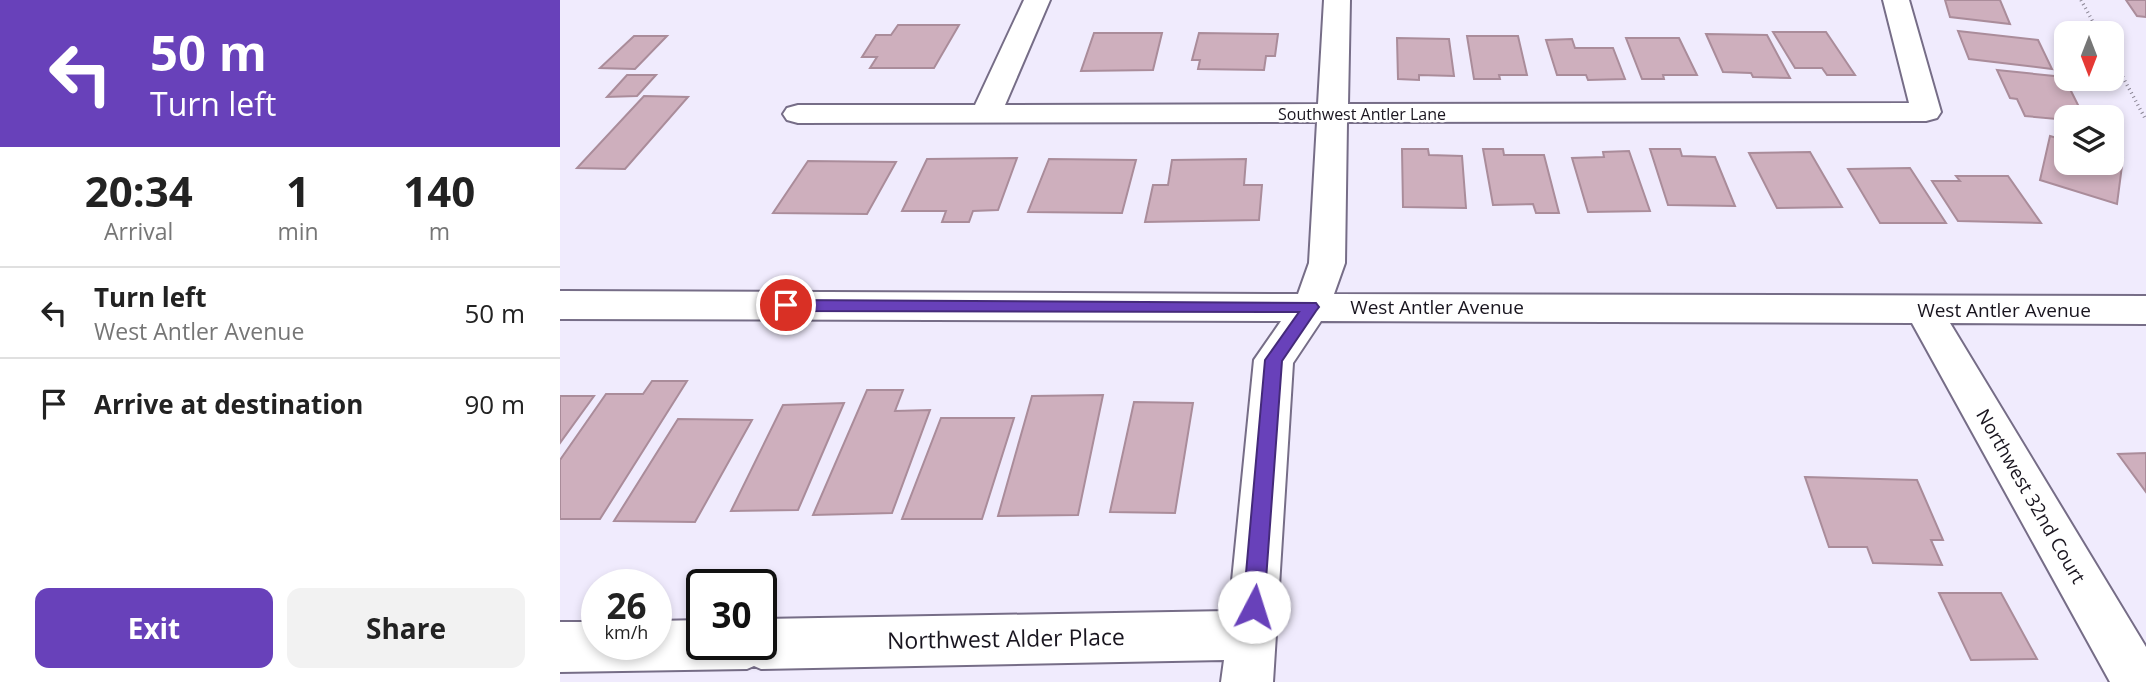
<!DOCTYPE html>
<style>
body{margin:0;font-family:"Open Sans",sans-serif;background:#f2f2f2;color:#222;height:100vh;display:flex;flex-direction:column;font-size:26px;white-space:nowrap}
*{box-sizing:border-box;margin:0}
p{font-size:23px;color:#767676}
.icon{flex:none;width:38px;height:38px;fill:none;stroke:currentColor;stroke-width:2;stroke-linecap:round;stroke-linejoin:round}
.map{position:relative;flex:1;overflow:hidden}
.drawer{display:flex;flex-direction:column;background:#fff;width:560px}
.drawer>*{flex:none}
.top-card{background:#6841ba;color:#fff;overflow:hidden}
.needle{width:46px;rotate:180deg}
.tools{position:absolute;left:1494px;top:21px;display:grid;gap:14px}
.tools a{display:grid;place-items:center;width:70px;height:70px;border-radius:14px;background:#fff;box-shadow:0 4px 10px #0003;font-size:35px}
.speed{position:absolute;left:21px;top:569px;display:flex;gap:14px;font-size:35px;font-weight:700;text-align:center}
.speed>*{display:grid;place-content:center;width:91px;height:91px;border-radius:50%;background:#fff;box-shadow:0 4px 10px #0003;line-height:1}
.speed small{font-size:18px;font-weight:400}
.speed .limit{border:4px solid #111;border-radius:10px;background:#fff;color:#111}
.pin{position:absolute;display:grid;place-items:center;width:60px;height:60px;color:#fff;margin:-30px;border:4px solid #fff;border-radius:50%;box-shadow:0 2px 7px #0007}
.me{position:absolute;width:77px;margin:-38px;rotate:5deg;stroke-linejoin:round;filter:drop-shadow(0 0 5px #0008)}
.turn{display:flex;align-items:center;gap:24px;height:147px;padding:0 35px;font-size:32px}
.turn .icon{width:91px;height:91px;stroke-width:2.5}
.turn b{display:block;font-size:49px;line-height:60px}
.eta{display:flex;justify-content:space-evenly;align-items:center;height:119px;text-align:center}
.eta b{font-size:42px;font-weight:700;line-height:49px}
.cta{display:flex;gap:14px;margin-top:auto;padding:14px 35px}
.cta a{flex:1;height:80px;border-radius:14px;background:#6841ba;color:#fff;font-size:28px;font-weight:700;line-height:80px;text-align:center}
.cta a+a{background:#f2f2f2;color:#222}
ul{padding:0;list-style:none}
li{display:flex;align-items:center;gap:21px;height:91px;padding:0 35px;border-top:2px solid #e0e0e0}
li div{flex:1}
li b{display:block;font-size:26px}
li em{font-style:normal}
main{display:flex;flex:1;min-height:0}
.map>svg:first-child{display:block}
.building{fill:#ceafbd;stroke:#aa8c9a;stroke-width:2}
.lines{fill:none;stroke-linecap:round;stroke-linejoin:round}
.minor-casing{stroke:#766d87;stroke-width:4}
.path{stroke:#8b8695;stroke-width:3.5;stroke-dasharray:1 3.5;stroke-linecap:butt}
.minor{fill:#fff;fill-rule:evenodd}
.route{fill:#6841ba;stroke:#442a79;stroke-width:2}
.labels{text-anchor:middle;stroke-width:5;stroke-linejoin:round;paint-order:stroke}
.far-street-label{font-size:16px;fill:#19151f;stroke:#fff}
.street-label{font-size:19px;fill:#19151f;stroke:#fff}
.near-street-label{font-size:23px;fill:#19151f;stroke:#fff}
</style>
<main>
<section class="drawer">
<div class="top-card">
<div class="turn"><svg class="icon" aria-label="left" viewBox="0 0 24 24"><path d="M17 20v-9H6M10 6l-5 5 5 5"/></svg><div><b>50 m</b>Turn left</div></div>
</div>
<div class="eta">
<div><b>20:34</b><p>Arrival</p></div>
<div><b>1</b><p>min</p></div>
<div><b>140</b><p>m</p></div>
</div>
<ul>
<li><svg class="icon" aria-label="left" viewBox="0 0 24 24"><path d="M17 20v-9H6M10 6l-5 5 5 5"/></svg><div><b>Turn left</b><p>West Antler Avenue</p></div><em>50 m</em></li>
<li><svg class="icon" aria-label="arrive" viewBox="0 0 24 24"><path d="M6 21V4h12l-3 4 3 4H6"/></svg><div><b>Arrive at destination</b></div><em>90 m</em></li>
</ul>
<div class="cta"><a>Exit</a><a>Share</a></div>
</section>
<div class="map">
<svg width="1586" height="682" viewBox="0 0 1586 682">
<rect width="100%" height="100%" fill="#f0ebfd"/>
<g class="building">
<path d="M 1385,0 L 1440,0 L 1450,24 L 1390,17 Z"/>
<path d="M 1566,0 L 1586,0 L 1586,17 L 1577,16 Z"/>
<path d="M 338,25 L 399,25 L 374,68 L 310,68 L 317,57 L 302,57 L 316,35 L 331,35 Z"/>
<path d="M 1398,31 L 1478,40 L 1492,69 L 1409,59 Z"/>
<path d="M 1213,32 L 1266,32 L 1295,75 L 1267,75 L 1262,68 L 1235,68 Z"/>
<path d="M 534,33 L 602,33 L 593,70 L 521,71 Z"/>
<path d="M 639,33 L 718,34 L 715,56 L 706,56 L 704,70 L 638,69 L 640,60 L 632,60 Z"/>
<path d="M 1146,34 L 1207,35 L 1230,78 L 1193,77 L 1191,73 L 1163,72 Z"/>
<path d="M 74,36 L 107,36 L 75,69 L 40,68 Z"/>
<path d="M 907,36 L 958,36 L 967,75 L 939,75 L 940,79 L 914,79 Z"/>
<path d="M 837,38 L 889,39 L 894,76 L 859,75 L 859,80 L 838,79 Z"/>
<path d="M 1066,38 L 1119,38 L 1137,75 L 1103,75 L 1104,79 L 1082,79 Z"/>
<path d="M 1012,39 L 1015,48 L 1053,48 L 1065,79 L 1028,80 L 1026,75 L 997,75 L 986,40 Z"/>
<path d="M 1437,70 L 1504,77 L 1524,117 L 1507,117 L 1507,120 L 1465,116 L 1457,99 L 1450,98 Z"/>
<path d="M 67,75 L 96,75 L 77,96 L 47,97 Z"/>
<path d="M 84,96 L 128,97 L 65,169 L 17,168 Z"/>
<path d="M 1490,136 L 1507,141 L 1507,163 L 1552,163 L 1552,155 L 1563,158 L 1557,204 L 1480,180 Z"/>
<path d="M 842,149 L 868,149 L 869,155 L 902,156 L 906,208 L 843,207 Z"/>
<path d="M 923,149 L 943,149 L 944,155 L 984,155 L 999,213 L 976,213 L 973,204 L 933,205 Z"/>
<path d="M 1090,149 L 1120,149 L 1122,156 L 1155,157 L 1175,206 L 1108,205 Z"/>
<path d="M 1069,151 L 1090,211 L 1028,212 L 1012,158 L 1044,157 L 1043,152 Z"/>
<path d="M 1250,152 L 1282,207 L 1217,208 L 1189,153 Z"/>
<path d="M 457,158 L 438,210 L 413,211 L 409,222 L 382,222 L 386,211 L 342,211 L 367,159 Z"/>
<path d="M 489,159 L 576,160 L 562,213 L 468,212 Z"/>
<path d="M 686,159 L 684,185 L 702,185 L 699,220 L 585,222 L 593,185 L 608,185 L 612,160 Z"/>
<path d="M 248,161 L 336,162 L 307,214 L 213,213 Z"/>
<path d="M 1350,168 L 1386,223 L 1320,223 L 1288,169 Z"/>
<path d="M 1396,176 L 1448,176 L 1481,223 L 1398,221 L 1372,181 L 1400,181 Z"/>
<path d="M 92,381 L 127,381 L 40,519 L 0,519 L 0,460 L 46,394 L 83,394 Z"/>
<path d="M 307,390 L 343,390 L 335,411 L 370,410 L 332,513 L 253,515 Z"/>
<path d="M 543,395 L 518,515 L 438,516 L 472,396 Z"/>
<path d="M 0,396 L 34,396 L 0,443 Z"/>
<path d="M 574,402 L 633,403 L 615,513 L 550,512 Z"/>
<path d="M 284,403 L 238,510 L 171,511 L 223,405 Z"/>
<path d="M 381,418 L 454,418 L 422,519 L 342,519 Z"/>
<path d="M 118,419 L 192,420 L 135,522 L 54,521 Z"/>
<path d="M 1586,453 L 1586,492 L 1558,454 Z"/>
<path d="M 1245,477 L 1357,480 L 1383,540 L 1371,540 L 1382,565 L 1313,563 L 1307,547 L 1269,547 Z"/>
<path d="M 1379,593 L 1441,593 L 1477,659 L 1411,660 Z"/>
</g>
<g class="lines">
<g class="minor-casing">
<path id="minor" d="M 464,0 L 490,0 L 445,105 L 758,104 L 764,0 L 790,0 L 788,104 L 1349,103 L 1323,0 L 1349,0 L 1381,112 L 1377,118 L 1366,121 L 787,122 L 785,263 L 774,294 L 1586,296 L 1586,324 L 1390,323 L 1586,647 L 1586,682 L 1550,682 L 1352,323 L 761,321 L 733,363 L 713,682 L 661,682 L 664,660 L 201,669 L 194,666 L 187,669 L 0,672 L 0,622 L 37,622 L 37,644 L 96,644 L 96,621 L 142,620 L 142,644 L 201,644 L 201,619 L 669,611 L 694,360 L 721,321 L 0,319 L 0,291 L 738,294 L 749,263 L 757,122 L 238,123 L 227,120 L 223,114 L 227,108 L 238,105 L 415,105 Z"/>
</g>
<g class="path">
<path d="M 1521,0 L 1539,33"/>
<path d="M 1552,57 L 1586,120"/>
</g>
<use href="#minor" class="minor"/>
</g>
<path class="route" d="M 226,300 L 756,303 L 759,307 L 756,311 L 722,361 L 704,607 L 701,614 L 694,617 L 686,614 L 683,607 L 705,360 L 739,312 L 226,311 L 219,305 Z"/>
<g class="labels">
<g class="far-street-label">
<text x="802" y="120">Southwest Antler Lane</text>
</g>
<g class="street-label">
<text x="877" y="314">West Antler Avenue</text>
<text x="1444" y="317">West Antler Avenue</text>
<text transform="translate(1471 496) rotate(60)" y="7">Northwest 32nd Court</text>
</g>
<g class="near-street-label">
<text transform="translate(446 639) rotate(-1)" y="8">Northwest Alder Place</text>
</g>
</g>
</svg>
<div class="tools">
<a><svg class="needle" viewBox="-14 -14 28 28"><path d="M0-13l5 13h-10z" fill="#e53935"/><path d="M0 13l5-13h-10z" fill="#767676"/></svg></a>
<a><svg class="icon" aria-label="layers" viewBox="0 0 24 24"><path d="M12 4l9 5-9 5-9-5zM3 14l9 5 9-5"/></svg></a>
</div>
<div class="speed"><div>26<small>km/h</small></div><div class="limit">30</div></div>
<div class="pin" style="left:226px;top:305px;background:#d93025"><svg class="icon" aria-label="arrive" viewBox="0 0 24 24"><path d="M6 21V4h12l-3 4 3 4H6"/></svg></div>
<svg class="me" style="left:694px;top:607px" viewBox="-20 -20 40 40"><circle r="19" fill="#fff"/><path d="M0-13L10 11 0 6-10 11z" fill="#6841ba"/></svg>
</div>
</main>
